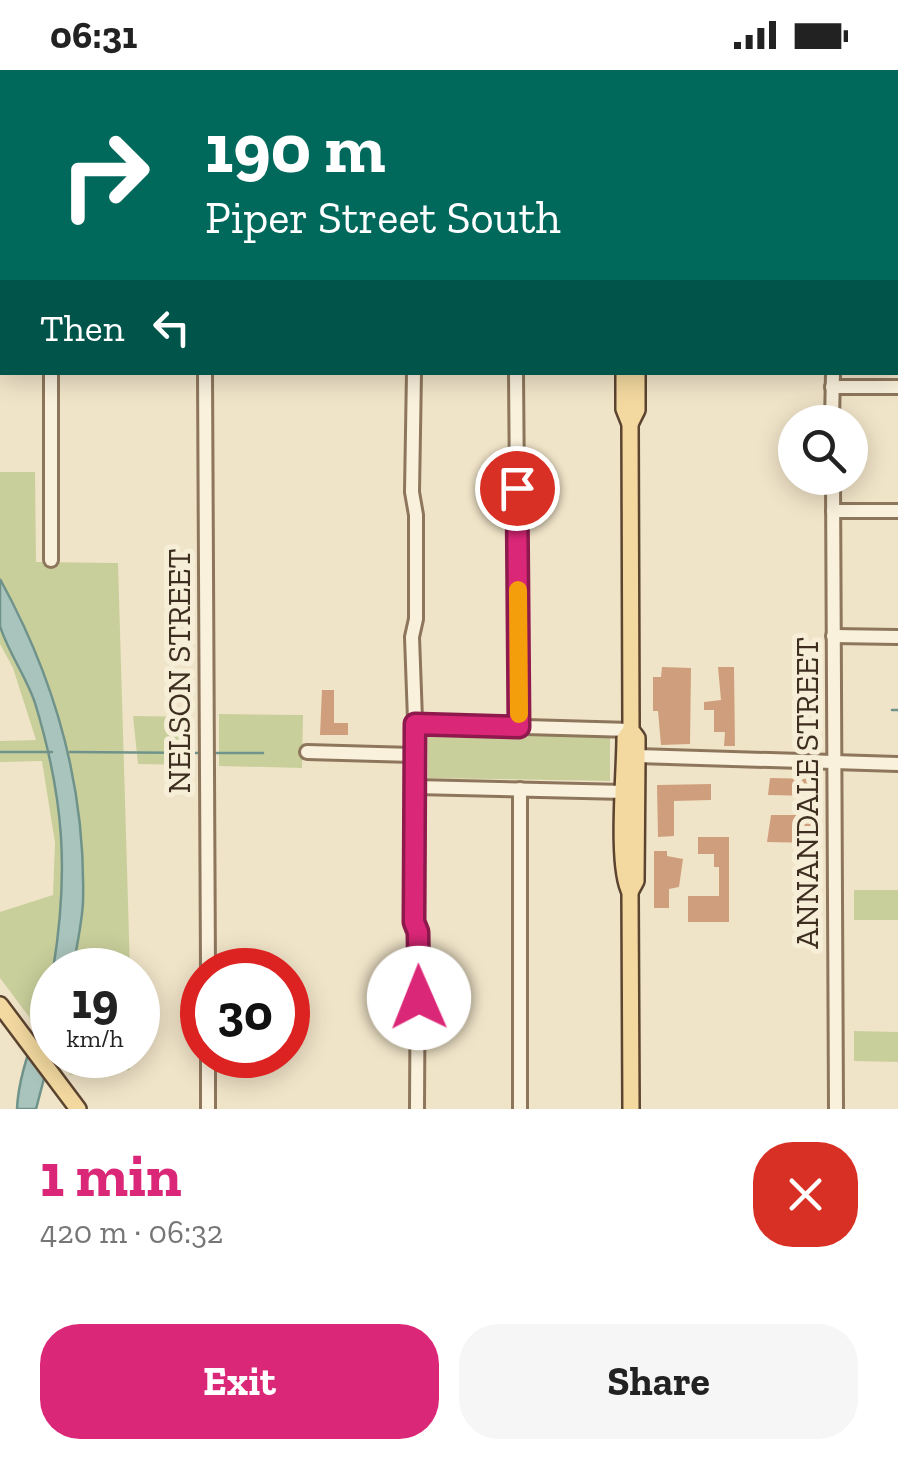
<!DOCTYPE html>
<meta charset="utf-8">
<style>
body{margin:0;font-family:"Zilla Slab",serif;background:#f6f6f6;color:#222;height:100vh;display:flex;flex-direction:column;font-size:38px;white-space:nowrap}
*{box-sizing:border-box;margin:0}
p{font-size:32px;color:#767676}
.icon{flex:none;width:55px;height:55px;fill:none;stroke:currentColor;stroke-width:2;stroke-linecap:round;stroke-linejoin:round}
.map{position:relative;height:1039px;overflow:hidden}
.panel{display:flex;flex-direction:column;background:#fff;flex:1}
.panel>*{flex:none}
.banner{position:absolute;left:0px;top:0px;width:900px;height:305px;box-shadow:0 5px 25px #0003;background:#00695c;color:#fff;overflow:hidden}
.buttons{position:absolute;left:778px;top:335px;display:grid;gap:20px}
.buttons a{display:grid;place-items:center;width:90px;height:90px;border-radius:50%;background:#fff;box-shadow:0 5px 25px #0003;font-size:50px}
.speed{position:absolute;left:30px;top:878px;display:flex;gap:20px;font-size:50px;font-weight:700;text-align:center}
.speed>*{display:grid;place-content:center;width:130px;height:130px;border-radius:50%;background:#fff;box-shadow:0 5px 25px #0003;line-height:1}
.speed small{font-size:25px;font-weight:400}
.speed .limit{border:15px solid #d22;background:#fff;color:#111}
.pin{position:absolute;display:grid;place-items:center;width:85px;height:85px;color:#fff;margin:-42px;border:5px solid #fff;border-radius:50%;box-shadow:0 2px 10px #0007}
.me{position:absolute;width:110px;margin:-55px;rotate:359deg;stroke-linejoin:round;filter:drop-shadow(0 0 8px #0008)}
.turn{display:flex;align-items:center;gap:35px;height:210px;padding:0 40px;font-size:45px}
.turn .icon{width:130px;height:130px;stroke-width:2.5}
.turn b{display:block;font-size:70px;line-height:85px}
.then{display:flex;align-items:center;height:95px;padding:0 40px;background:#0003;gap:20px;font-size:38px}
.round{display:grid;place-items:center;flex:none;width:105px;height:105px;border-radius:40px;background:#f6f6f6}
.headline{display:flex;align-items:center;justify-content:space-between;height:170px;padding:0 40px}
h1{font-size:60px;font-weight:700;line-height:75px;color:#db2777}
.primary-button{display:flex;gap:20px;margin-top:auto;padding:20px 40px}
.primary-button a{flex:1;height:115px;border-radius:40px;background:#db2777;color:#fff;font-size:40px;font-weight:700;line-height:115px;text-align:center}
.primary-button a+a{background:#f6f6f6;color:#222}
.status{display:flex;justify-content:space-between;align-items:center;height:70px;padding:0 50px;background:#fff;direction:ltr}
.status svg{height:28px;fill:currentColor}
.map>svg:first-child{display:block}
.green{fill:#c9cf9b}
.water{fill:#a9c4bc;stroke:#6f938a;stroke-width:2.5}
.lines{fill:none;stroke-linecap:round;stroke-linejoin:round}
.stream{stroke:#6f938a;stroke-width:2.5}
.building{fill:#cf9f7d}
.minor-casing{stroke:#8d765c;stroke-width:18}
.major-casing{stroke:#5b4430;stroke-width:20}
.minor{stroke:#faf1dc;stroke-width:12}
.major{stroke:#f3d9a0;stroke-width:15}
.route-casing{stroke:#8e194d;stroke-width:25}
.route{stroke:#db2777;stroke-width:18}
.slow{stroke:#f59e0b;stroke-width:18}
.labels{text-anchor:middle;stroke-width:10;stroke-linejoin:round;paint-order:stroke}
.street-label{font-size:32px;fill:#3d2e20;stroke:#f7eed8}
</style>
<div class="status"><b>06:31</b><svg viewBox="0 0 49 12"><path d="M0 12V9h3v3zM5 12V6h3v6zM10 12V3h3v9zM15 12V0h3v12zM26 1h20v11H26zM47 4h2v5h-2z"/></svg></div>
<div class="map">
<svg width="898" height="1039" viewBox="0 0 898 1039">
<rect width="100%" height="100%" fill="#f0e4c8"/>
<g class="green">
<path d="M 0,402 L 35,402 L 36,492 L 118,493 L 130,900 L 73,900 L 83,834 L 73,703 L 52,623 L 20,545 L 0,509 Z"/>
<path d="M 0,555 C 66,674 85,831 39,960 L 0,908 L 0,842 L 53,825 L 55,773 L 42,691 L 0,692 L 0,671 L 36,670 L 13,598 L 0,574 Z"/>
<path d="M 219,644 L 303,645 L 302,698 L 219,696 Z"/>
<path d="M 133,646 L 192,647 L 192,695 L 138,694 Z"/>
<path d="M 428,664 L 610,667 L 610,711 L 428,708 Z"/>
<rect x="854" y="820" width="44" height="30"/>
<path d="M 854,961 L 898,962 L 898,992 L 854,991 Z"/>
<path d="M 58,985 L 131,985 L 130,1000 L 70,1005 Z"/>
</g>
<g class="water">
<path d="M 0,509 C 55,609 86,717 83,832 C 82,854 76,878 73,900 L 53,900 C 69,802 64,728 35,633 C 26,606 8,582 0,556 C 0,542 0,523 0,509 Z"/>
<path d="M 52,902 L 52,978 L 36,1039 L 17,1039 C 19,992 45,948 52,902 Z"/>
</g>
<g class="lines">
<g class="stream">
<path d="M 892,640 L 898,640"/>
<path d="M 0,682 L 52,682"/>
<path d="M 70,682 L 202,683"/>
<path d="M 215,683 L 263,683"/>
</g>
</g>
<g class="building">
<path d="M 662,597 L 691,598 L 690,674 L 661,675 L 658,641 L 653,641 L 653,607 L 661,607 Z"/>
<path d="M 718,597 L 734,597 L 735,676 L 724,676 L 725,662 L 714,662 L 714,640 L 704,640 L 704,632 L 721,630 Z"/>
<path d="M 322,620 L 334,620 L 334,653 L 348,653 L 348,665 L 320,665 Z"/>
<path d="M 770,708 L 817,709 L 817,717 L 814,717 L 814,726 L 768,725 Z"/>
<path d="M 711,714 L 711,730 L 674,731 L 674,766 L 658,767 L 657,715 Z"/>
<path d="M 771,745 L 815,745 L 815,773 L 767,772 Z"/>
<path d="M 698,767 L 729,767 L 729,852 L 688,852 L 688,826 L 719,826 L 719,797 L 714,797 L 714,784 L 698,784 Z"/>
<path d="M 654,781 L 667,781 L 667,786 L 683,789 L 679,817 L 669,819 L 669,838 L 654,838 Z"/>
</g>
<g class="lines">
<g class="minor-casing">
<g id="minor">
<path d="M 37,0 L 37,2"/>
<path d="M 125,0 L 125,2"/>
<path d="M 203,0 L 203,2"/>
<path d="M 308,0 L 308,2"/>
<path d="M 411,0 L 411,2"/>
<path d="M 831,0 L 831,2"/>
<path d="M 51,302 L 51,490"/>
<path d="M 205,302 L 208,900"/>
<path d="M 414,302 L 412,422 L 416,445 L 416,549 L 412,567 L 416,677 L 413,685 L 416,717 L 414,852 L 418,862 L 417,1039"/>
<path d="M 516,302 L 519,657"/>
<path d="M 832,317 L 898,317"/>
<path d="M 832,352 L 833,302"/>
<path d="M 833,408 L 836,1039"/>
<path d="M 833,441 L 898,441"/>
<path d="M 833,566 L 898,567"/>
<path d="M 415,654 L 631,660"/>
<path d="M 307,682 L 413,685"/>
<path d="M 637,686 L 898,694"/>
<path d="M 416,717 L 625,722"/>
<path d="M 520,719 L 520,1039"/>
<path d="M 208,1039 L 208,985"/>
</g>
</g>
<g class="major-casing">
<g id="major">
<path d="M 627,2 L 627,0"/>
<path d="M 0,167 L 2,167"/>
<path d="M 624,302 L 624,339 L 630,354 L 631,660 L 637,668 L 637,686 L 636,811 L 630,822"/>
<path d="M 630,354 L 637,340 L 637,302"/>
<path d="M 631,660 L 625,668 C 625,702 616,797 630,822 L 631,1039"/>
<path d="M 0,935 L 78,1039"/>
</g>
</g>
<use href="#minor" class="minor"/>
<use href="#major" class="major"/>
</g>
<g class="lines">
<g class="route-casing">
<path id="route" d="M 419,928 L 418,862 L 414,852 L 415,654 L 519,657 L 517,418"/>
</g>
<use href="#route" class="route"/>
<path class="slow" d="M 518,520 L 519,644"/>
</g>
<g class="labels">
<g class="street-label">
<text transform="translate(179 601) rotate(-90)" y="11">NELSON STREET</text>
<text transform="translate(807 723) rotate(-90)" y="11">ANNANDALE STREET</text>
</g>
</g>
</svg>
<div class="buttons">
<a><svg class="icon" aria-label="search" viewBox="0 0 24 24"><circle cx="10" cy="10" r="6"/><path d="M15 15l6 6"/></svg></a>
</div>
<div class="speed"><div>19<small>km/h</small></div><div class="limit">30</div></div>
<div class="pin" style="left:517px;top:418px;background:#d93025"><svg class="icon" aria-label="arrive" viewBox="0 0 24 24"><path d="M6 21V4h12l-3 4 3 4H6"/></svg></div>
<svg class="me" style="left:419px;top:928px" viewBox="-20 -20 40 40"><circle r="19" fill="#fff"/><path d="M0-13L10 11 0 6-10 11z" fill="#db2777"/></svg>
<div class="banner">
<div class="turn"><svg class="icon" aria-label="right" viewBox="0 0 24 24"><path d="M7 20v-9h11M14 6l5 5-5 5"/></svg><div><b>190 m</b>Piper Street South</div></div>
<div class="then">Then<svg class="icon" aria-label="left" viewBox="0 0 24 24"><path d="M17 20v-9H6M10 6l-5 5 5 5"/></svg></div>
</div>
</div>
<section class="panel">
<div class="headline"><div><h1>1 min</h1><p>420 m · 06:32</p></div><a class="round" style="background:#d93025;color:#fff"><svg class="icon" aria-label="close" viewBox="0 0 24 24"><path d="M6 6l12 12M18 6L6 18"/></svg></a></div>
<div class="primary-button"><a>Exit</a><a>Share</a></div>
</section>
